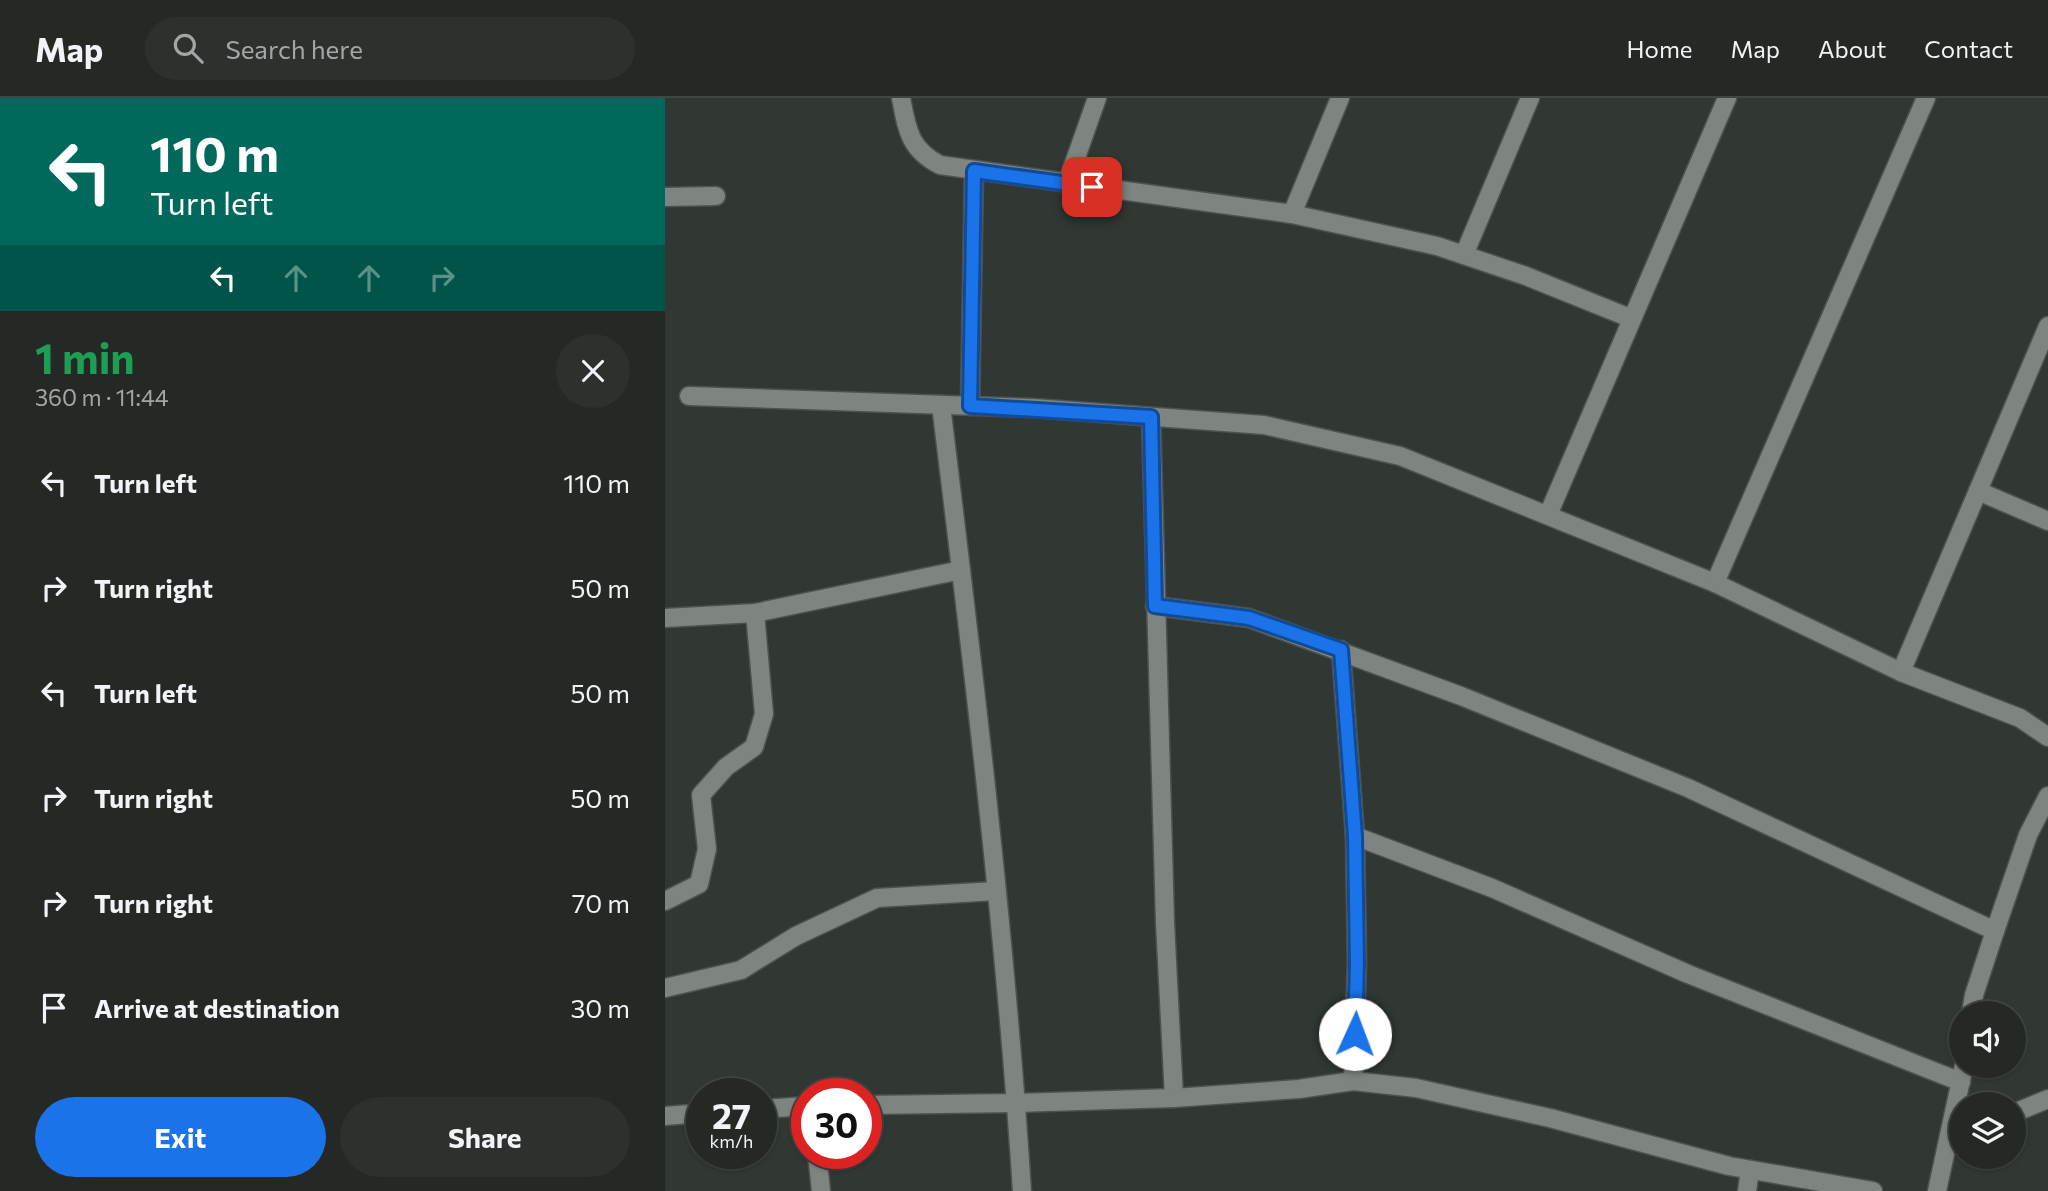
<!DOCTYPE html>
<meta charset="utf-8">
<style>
body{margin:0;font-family:Commissioner,sans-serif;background:#2d312e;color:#f1f3f6;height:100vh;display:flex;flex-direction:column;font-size:26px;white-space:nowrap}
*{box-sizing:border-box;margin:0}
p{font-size:23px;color:#a3a6a7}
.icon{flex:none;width:38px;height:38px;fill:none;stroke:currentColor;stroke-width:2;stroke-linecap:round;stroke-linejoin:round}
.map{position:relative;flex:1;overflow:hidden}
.drawer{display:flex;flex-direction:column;background:#252926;width:665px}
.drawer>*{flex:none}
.banner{background:#00695c;color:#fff;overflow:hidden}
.tools{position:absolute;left:1284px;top:903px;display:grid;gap:14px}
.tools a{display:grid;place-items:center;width:77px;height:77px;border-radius:50%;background:#252926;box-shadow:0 2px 5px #0004,0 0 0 2px #424543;font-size:35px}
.speed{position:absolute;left:21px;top:980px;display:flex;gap:14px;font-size:35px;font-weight:700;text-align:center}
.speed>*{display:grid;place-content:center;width:91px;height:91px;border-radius:50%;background:#252926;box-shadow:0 2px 5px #0004,0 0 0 2px #424543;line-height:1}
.speed small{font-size:18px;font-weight:400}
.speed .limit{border:10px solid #d22;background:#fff;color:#111}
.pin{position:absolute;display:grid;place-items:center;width:60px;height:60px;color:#fff;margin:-30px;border-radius:14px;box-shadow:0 4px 10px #0006}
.me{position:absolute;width:77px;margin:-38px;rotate:2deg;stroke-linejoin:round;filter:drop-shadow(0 0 5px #0008)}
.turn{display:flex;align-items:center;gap:24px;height:147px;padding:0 35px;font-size:32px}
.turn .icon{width:91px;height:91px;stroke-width:2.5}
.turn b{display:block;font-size:49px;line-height:60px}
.lanes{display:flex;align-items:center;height:66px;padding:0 35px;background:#0003;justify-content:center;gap:35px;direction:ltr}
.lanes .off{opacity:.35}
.round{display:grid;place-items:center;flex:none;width:74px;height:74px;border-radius:37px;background:#2d312e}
.head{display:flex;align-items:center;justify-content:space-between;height:119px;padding:0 35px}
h1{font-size:42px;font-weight:700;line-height:52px;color:#1e9e55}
.primary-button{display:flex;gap:14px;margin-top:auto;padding:14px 35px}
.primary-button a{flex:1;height:80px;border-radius:42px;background:#1a73e8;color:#fff;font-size:28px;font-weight:700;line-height:80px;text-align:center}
.primary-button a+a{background:#2d312e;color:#f1f3f6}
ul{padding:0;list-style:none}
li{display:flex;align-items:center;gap:21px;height:105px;padding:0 35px}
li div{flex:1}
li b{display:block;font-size:26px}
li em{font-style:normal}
header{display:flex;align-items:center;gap:42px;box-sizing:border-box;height:98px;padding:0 35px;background:#252926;border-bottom:2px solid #424543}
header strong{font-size:33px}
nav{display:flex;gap:38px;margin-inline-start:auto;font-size:24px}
.search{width:490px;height:63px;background:#2d312e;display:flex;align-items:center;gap:18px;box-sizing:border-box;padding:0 24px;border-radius:38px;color:#a3a6a7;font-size:26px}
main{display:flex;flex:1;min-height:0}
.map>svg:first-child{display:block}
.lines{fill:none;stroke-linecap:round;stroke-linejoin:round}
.street-casing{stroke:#4e524f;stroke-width:21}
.street{stroke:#7e8480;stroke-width:18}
.route-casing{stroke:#114b97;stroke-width:18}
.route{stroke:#1a73e8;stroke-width:12}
</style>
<header>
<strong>Map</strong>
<div class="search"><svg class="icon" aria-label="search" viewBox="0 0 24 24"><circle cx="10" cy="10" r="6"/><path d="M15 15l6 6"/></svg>Search here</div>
<nav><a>Home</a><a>Map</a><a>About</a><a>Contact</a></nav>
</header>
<main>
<section class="drawer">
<div class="banner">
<div class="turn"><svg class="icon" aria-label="left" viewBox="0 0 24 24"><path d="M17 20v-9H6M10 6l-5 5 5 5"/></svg><div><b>110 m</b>Turn left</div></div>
<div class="lanes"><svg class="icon" aria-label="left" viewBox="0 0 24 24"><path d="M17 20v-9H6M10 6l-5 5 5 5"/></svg><svg class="icon off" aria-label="ahead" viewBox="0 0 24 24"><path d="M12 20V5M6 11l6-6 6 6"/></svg><svg class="icon off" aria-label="ahead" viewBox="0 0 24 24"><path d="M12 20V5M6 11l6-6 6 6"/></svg><svg class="icon off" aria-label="right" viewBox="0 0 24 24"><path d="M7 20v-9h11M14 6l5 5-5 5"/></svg></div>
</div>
<div class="head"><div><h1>1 min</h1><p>360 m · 11:44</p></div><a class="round"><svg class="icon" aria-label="close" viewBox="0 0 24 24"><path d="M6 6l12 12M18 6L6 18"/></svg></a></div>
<ul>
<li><svg class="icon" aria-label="left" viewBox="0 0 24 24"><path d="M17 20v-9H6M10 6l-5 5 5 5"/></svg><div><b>Turn left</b></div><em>110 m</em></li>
<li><svg class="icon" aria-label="right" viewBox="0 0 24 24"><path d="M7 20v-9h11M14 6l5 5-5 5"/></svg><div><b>Turn right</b></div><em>50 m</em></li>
<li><svg class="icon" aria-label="left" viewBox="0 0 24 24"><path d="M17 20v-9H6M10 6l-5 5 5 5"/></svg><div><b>Turn left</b></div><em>50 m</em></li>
<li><svg class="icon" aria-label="right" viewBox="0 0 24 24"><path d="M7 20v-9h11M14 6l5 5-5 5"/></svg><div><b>Turn right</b></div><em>50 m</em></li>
<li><svg class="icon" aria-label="right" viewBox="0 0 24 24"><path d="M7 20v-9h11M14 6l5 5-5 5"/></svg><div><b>Turn right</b></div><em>70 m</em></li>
<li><svg class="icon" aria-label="arrive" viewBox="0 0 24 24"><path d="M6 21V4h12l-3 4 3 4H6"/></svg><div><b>Arrive at destination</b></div><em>30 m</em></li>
</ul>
<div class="primary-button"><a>Exit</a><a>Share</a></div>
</section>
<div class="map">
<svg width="1383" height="1093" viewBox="0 0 1383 1093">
<rect width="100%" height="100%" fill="#313733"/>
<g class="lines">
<g class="street-casing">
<g id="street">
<path d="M 236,0 C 242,31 244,51 275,67 L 627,116 L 772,148 L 861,178 L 965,220"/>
<path d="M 402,85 L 432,0"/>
<path d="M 0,99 L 51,98"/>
<path d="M 627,116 L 675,0"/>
<path d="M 799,157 L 865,0"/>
<path d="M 24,298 L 368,310 L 599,327 L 735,358 L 1050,485 L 1236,574 L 1355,620 L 1383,639"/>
<path d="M 276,307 C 308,568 340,830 357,1093"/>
<path d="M 305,308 L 309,73"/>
<path d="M 486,319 L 500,824 L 509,1000"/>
<path d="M 1313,393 L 1383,423"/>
<path d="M 883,417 L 1062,0"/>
<path d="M 1050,485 L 1261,0"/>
<path d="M 490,508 L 584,520 L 796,598 L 1023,690 L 1330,833 L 1363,737 L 1383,698"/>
<path d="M 0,520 L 90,515 L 296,472"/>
<path d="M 676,552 L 690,738 L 692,865 L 688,983"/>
<path d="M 1236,574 L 1383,228"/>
<path d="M 690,738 L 827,790 L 1023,876 L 1296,984"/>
<path d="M 0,803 L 34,786 L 42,751 L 36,697 L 61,669 L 89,649 L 99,616 L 90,515"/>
<path d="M 0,890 L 76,872 L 131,838 L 212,800 L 331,793"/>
<path d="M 1306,915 L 1309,897 L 1330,833"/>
<path d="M 201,1007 L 351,1005 L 509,1000 L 634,991 L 688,983 L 751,990 L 885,1020 L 1064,1068 L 1208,1093"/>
<path d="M 96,1011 L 142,1008"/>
<path d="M 1349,1015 L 1383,1001"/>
<path d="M 0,1018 L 37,1015"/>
<path d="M 152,1055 L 156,1093"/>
<path d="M 1082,1093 L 1085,1072"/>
<path d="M 1272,1093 L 1299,968"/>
</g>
</g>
<use href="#street" class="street"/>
</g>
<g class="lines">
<g class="route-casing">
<path id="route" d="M 427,89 L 309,73 L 305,308 L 486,319 L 490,508 L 584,520 L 676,552 L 690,738 L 692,865 L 690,936"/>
</g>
<use href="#route" class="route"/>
</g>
</svg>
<div class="tools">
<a><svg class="icon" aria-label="sound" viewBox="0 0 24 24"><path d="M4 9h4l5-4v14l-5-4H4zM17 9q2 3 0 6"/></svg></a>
<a><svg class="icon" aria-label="layers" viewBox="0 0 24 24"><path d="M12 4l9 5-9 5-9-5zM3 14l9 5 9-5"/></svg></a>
</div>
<div class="speed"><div>27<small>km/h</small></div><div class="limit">30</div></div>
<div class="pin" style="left:427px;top:89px;background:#d93025"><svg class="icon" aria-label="arrive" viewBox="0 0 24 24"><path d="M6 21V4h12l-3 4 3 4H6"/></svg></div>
<svg class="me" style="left:690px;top:936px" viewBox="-20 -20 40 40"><circle r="19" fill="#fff"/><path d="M0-13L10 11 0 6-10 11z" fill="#1a73e8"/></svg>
</div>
</main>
